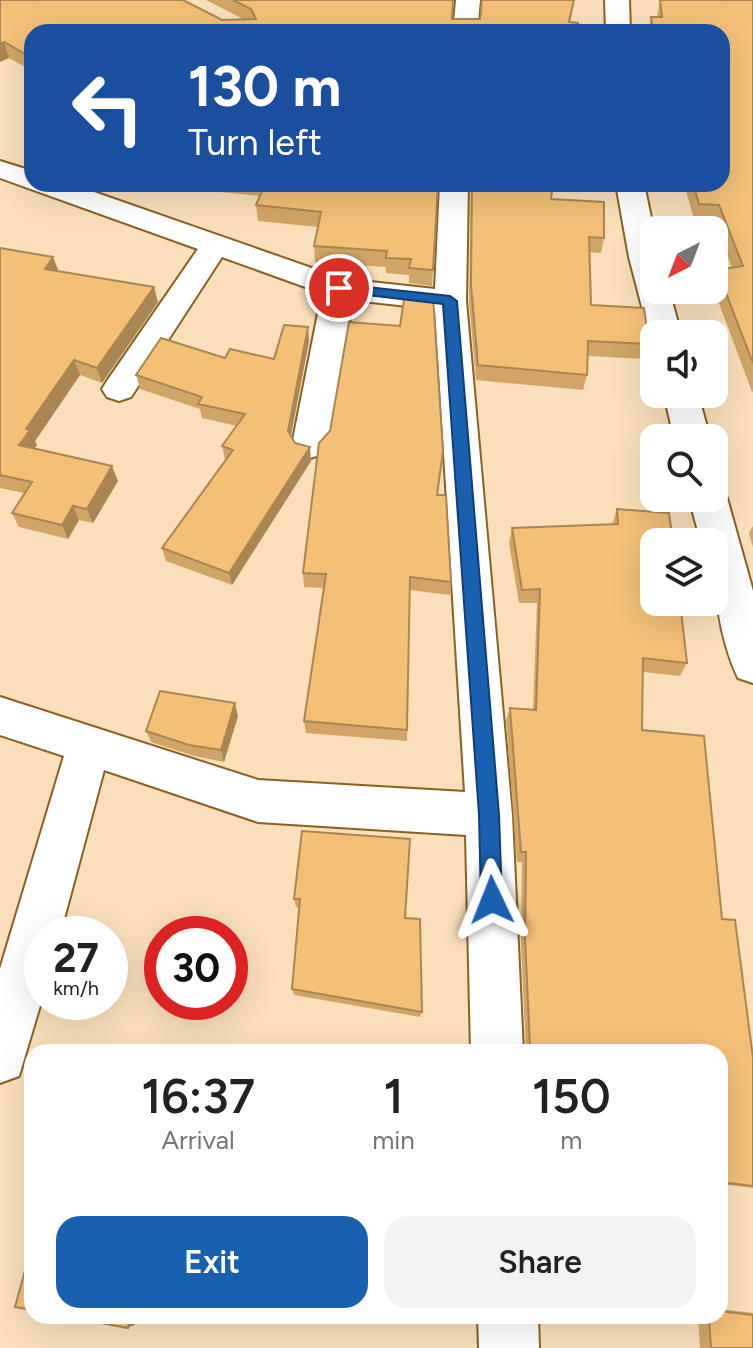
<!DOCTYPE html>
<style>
body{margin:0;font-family:Figtree,sans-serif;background:#f2f2f2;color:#222;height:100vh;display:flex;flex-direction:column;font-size:30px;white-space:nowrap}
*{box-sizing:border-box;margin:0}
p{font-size:26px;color:#767676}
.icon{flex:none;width:44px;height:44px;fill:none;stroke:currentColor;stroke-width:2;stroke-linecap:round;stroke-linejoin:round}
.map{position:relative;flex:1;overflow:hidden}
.details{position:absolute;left:24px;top:1044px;width:704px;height:280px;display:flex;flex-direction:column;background:#fff;border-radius:24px;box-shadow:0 8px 32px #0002}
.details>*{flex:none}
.banner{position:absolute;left:24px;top:24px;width:706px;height:168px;border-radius:24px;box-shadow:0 8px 32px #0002;background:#1a4fa0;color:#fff;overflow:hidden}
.needle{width:52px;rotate:222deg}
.tools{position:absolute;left:640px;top:216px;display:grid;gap:16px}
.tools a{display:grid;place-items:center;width:88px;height:88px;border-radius:16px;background:#fff;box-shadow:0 8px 32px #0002;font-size:40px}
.speed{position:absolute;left:24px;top:916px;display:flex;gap:16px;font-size:40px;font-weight:700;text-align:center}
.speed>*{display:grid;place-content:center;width:104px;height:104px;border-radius:50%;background:#fff;box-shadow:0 8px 32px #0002;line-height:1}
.speed small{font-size:20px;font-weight:400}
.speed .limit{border:12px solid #d22;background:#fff;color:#111}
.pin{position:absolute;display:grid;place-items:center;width:68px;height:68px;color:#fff;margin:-34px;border:4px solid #fff;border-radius:50%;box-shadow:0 2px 8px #0007}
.me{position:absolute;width:88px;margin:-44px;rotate:358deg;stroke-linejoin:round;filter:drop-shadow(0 0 6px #0008)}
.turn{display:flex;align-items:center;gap:28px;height:168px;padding:0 32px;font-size:36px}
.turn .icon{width:104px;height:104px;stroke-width:2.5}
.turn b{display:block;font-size:56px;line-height:68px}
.eta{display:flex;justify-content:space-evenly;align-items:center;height:136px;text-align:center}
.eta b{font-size:48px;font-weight:600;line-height:56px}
.primary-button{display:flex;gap:16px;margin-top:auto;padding:16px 32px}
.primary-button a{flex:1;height:92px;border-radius:24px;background:#1a60b0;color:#fff;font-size:32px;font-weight:600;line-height:92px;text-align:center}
.primary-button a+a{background:#f2f2f2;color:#222}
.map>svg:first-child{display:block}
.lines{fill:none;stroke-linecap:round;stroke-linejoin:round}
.minor-casing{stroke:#896122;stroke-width:4}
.minor{fill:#fff;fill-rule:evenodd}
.wall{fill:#d1a567}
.shaded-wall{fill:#aa8654}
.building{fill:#f3c078;stroke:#aa8654;stroke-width:2}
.route{fill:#1a60b0;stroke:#113e72;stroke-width:2}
</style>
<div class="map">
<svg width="753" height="1348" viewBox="0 0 753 1348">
<rect width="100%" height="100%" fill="#fadfba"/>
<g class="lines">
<g class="minor-casing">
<g id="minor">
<path d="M 456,0 L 480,0 L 477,32 L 453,32 Z"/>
<path d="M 605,0 L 629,0 L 630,32 L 606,32 Z"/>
<path d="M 0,161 L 32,171 L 32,184 L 71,184 L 343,279 L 435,289 L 440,184 L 468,184 L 466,301 L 512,815 L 523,1052 L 471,1052 L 466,835 L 258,822 L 104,770 L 60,934 L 42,934 L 42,999 L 19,1076 L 0,1083 L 0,969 L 64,756 L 0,735 L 0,697 L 258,780 L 465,792 L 435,309 L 353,300 L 328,445 L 323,454 L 310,458 L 297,454 L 292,445 L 322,293 L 222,257 L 131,397 L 119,401 L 107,397 L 102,389 L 107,381 L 198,249 L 0,178 Z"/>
<path d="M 616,184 L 644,184 L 654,232 L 654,290 L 669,290 L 681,334 L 654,334 L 654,342 L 649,334 L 629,257 Z"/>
<path d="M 664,394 L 698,394 L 710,438 L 674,438 Z"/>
<path d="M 714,486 L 721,488 L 727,498 L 753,591 L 753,683 L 738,678 C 718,635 714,588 714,542 L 701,542 L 689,498 L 714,498 Z"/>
<path d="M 478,1316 L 538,1316 L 539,1348 L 479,1348 Z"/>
</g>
</g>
<use href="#minor" class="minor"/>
</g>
<g class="wall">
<path d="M 0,0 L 222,20 L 243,19 L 206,0 L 454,0 L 452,19 L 570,22 L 32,32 L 32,71 L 9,58 L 0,62 Z"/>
<path d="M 660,0 L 753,0 L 753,391 L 752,392 L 714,290 L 714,280 L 717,270 L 732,268 L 714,220 L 694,219 L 684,184 L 722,184 L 722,32 L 648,32 L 651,17 L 657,17 Z"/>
<path d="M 198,184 L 438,184 L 432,286 L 409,283 L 409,275 L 386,273 L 386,267 L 315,262 L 314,246 L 318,227 L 258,221 L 256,205 L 260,196 L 199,190 Z"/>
<path d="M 471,184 L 553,184 L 551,199 L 604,238 L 601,253 L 589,252 L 591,305 L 649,344 L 644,359 L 588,356 L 587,375 L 583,390 L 476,380 L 469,301 Z"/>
<path d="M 0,248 L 58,271 L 158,302 L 102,383 L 80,375 L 35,441 L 37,445 L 34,449 L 118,481 L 93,523 L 79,520 L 68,539 L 19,527 L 12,513 L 24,493 L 0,488 Z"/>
<path d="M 309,341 L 291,436 L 295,443 L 311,461 L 232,585 L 166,561 L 162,548 L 225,460 L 222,446 L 237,426 L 202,418 L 200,409 L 140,389 L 136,375 L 225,358 L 274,359 Z"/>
<path d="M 438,495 L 451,582 L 450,595 L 410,590 L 407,741 L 306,733 L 304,721 L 324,588 L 304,587 L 303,573 Z"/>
<path d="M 617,509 L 687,663 L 680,676 L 643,672 L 642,730 L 722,919 L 753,1058 L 753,1188 L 720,1184 L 720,1052 L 537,1052 L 526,1051 L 521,945 L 522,862 L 517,862 L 506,720 L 510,708 L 533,710 L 537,603 L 519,603 L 509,543 L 512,528 L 612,525 Z"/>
<path d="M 753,526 L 753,547 L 749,533 Z"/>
<path d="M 238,716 L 224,762 L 194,756 L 151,742 L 146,731 Z"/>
<path d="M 294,899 L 405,918 L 422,1012 L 420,1017 L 294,995 L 292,989 L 299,908 L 296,907 Z"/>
<path d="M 720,1309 L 753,1313 L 753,1348 L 700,1348 L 698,1316 L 720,1316 Z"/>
</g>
<g class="shaded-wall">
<path d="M 4,42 L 9,58 L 0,62 L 0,44 Z"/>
<path d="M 53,257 L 59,272 L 45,269 Z"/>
<path d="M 154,287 L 158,302 L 102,383 L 97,368 Z"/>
<path d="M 308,327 L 309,341 L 289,444 L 288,431 Z"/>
<path d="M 74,360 L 80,375 L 35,441 L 37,445 L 26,460 L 19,445 L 26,429 Z"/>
<path d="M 310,447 L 311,461 L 232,585 L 229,573 Z"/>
<path d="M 112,466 L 118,481 L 93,523 L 87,509 Z"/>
<path d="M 73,506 L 79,520 L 68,539 L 62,525 Z"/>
<path d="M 235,703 L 238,716 L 224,762 L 221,750 Z"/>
<path d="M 131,1316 L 138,1316 L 136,1324 L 128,1328 Z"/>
</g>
<g class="building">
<path d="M 0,0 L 183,0 L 222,20 L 256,19 L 251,9 L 233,0 L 453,0 L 452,19 L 480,19 L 482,0 L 574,0 L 569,22 L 578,23 L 580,32 L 32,32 L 32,58 L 4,42 L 0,44 Z"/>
<path d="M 660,0 L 753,0 L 753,363 L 717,270 L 743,266 L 719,205 L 699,204 L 693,184 L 722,184 L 722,32 L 653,32 L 651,17 L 662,17 Z"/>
<path d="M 265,184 L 438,184 L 433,270 L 409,268 L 411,259 L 386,258 L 387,251 L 314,246 L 321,212 L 256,205 Z"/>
<path d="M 472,184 L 553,184 L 551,199 L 604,202 L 604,238 L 589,237 L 591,305 L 644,308 L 649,344 L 588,341 L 587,375 L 478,365 L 471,285 Z"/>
<path d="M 0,248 L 53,257 L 45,269 L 154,287 L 97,368 L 74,360 L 26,429 L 30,430 L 19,445 L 112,466 L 87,509 L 73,506 L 62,525 L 12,513 L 32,482 L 0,475 Z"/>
<path d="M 405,293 L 433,296 L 443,451 L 437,495 L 446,495 L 451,582 L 410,577 L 407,730 L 304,721 L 326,574 L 303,573 L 319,443 L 330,431 L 349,322 L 400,326 Z"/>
<path d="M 284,325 L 308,327 L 288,431 L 295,443 L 310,447 L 229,573 L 162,548 L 233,450 L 222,446 L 245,414 L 198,404 L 202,397 L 136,375 L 161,338 L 225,358 L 230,349 L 274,359 Z"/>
<path d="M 617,509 L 669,513 L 673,542 L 654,542 L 654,602 L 680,602 L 687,663 L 643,658 L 642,730 L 704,736 L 722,919 L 735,920 L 753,1058 L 753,1186 L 720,1182 L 720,1052 L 583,1052 L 530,1046 L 525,938 L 526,852 L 521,852 L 510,708 L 536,710 L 540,589 L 522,590 L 512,528 L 618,524 Z"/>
<path d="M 160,691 L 235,703 L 221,750 L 189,745 L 146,731 Z"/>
<path d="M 302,831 L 410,839 L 405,918 L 420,919 L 422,1012 L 292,989 L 300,899 L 294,899 Z"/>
<path d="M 32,1245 L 32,1310 L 15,1307 Z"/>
<path d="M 720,1311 L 753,1315 L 753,1348 L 711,1348 L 709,1316 L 720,1316 Z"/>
<path d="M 64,1316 L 131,1316 L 128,1328 Z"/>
</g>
<path class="route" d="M 339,284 L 450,296 L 457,301 L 499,815 L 502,900 L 499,908 L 492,911 L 484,908 L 481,900 L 479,815 L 443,304 L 334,291 L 332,288 Z"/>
</svg>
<div class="tools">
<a><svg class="needle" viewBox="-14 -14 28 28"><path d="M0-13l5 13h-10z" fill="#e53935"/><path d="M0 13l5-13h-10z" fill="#767676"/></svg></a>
<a><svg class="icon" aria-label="sound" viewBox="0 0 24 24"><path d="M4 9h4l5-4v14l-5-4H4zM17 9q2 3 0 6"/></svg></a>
<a><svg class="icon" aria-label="search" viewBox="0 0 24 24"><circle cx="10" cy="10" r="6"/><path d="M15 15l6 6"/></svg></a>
<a><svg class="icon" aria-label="layers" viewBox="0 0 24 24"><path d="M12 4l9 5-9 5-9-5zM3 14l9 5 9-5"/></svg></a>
</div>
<div class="speed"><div>27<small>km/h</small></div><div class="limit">30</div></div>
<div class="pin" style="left:339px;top:288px;background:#d93025"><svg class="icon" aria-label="arrive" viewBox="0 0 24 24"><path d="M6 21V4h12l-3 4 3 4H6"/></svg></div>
<svg class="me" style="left:492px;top:900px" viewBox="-20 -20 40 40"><path d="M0-17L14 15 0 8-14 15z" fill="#1a60b0" stroke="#fff" stroke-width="4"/></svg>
<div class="banner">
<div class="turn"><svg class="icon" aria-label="left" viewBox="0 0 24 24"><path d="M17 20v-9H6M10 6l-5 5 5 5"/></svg><div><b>130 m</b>Turn left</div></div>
</div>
<section class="details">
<div class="eta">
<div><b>16:37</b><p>Arrival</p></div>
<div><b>1</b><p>min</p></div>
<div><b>150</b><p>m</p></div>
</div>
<div class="primary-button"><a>Exit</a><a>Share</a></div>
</section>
</div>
